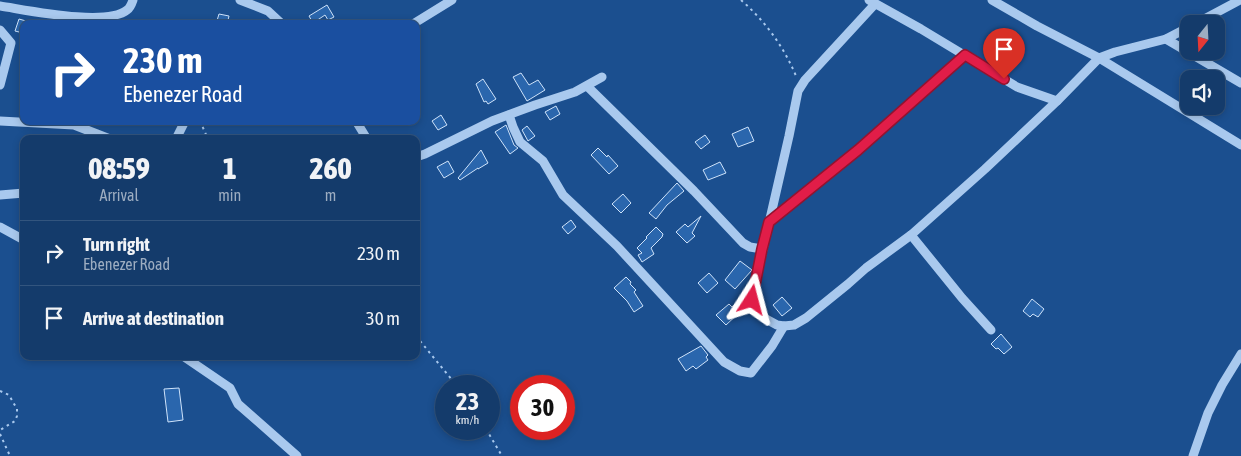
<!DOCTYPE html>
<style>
body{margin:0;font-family:"Asap Condensed",sans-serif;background:#214673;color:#f1f3f6;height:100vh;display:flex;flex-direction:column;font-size:19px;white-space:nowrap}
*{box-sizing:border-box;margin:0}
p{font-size:16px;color:#9dadc1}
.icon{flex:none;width:28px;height:28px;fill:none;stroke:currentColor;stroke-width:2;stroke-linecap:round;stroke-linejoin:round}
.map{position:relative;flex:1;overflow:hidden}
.drawer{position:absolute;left:20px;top:135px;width:400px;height:225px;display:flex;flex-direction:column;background:#143b6b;border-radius:10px;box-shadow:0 2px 8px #0003,0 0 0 1px #33557e}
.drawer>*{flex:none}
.hud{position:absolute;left:20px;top:20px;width:400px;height:105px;border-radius:10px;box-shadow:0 2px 8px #0003,0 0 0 1px #33557e;background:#1a4fa0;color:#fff;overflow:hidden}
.needle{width:32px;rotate:198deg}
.fabs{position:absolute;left:1180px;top:15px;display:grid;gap:10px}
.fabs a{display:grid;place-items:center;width:45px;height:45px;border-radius:10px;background:#143b6b;box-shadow:0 2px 8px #0003,0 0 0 1px #33557e;font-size:25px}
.speed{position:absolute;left:435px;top:375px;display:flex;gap:10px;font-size:25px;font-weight:700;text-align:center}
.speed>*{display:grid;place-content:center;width:65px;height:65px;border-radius:50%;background:#143b6b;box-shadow:0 2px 8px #0003,0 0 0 1px #33557e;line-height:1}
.speed small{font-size:12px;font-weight:400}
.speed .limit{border:8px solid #d22;background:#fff;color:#111}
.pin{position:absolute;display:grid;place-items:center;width:42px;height:42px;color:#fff;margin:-51px -21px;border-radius:50% 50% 50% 0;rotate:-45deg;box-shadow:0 0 5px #0007}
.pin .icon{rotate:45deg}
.me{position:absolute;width:55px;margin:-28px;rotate:9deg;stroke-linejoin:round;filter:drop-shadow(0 0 4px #0008)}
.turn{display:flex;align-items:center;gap:18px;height:105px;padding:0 20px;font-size:22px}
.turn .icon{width:65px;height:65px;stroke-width:2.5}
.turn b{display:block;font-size:35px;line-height:42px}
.eta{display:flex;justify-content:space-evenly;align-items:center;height:85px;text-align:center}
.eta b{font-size:30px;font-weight:800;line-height:35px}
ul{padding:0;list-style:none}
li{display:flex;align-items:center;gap:15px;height:65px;padding:0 20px;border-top:1px solid #33557e}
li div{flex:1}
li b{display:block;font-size:19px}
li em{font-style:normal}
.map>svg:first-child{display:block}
.building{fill:#2a66ad;stroke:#cfe3fa}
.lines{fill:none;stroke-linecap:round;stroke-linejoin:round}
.path{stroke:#a9c9ee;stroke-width:2;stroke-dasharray:2.5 4;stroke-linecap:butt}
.minor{stroke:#a9c9ee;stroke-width:9}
.route-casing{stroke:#92132f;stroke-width:12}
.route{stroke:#e11d48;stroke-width:9}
</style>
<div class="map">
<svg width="1241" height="456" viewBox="0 0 1241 456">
<rect width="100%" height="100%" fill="#1b4f8f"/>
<g class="building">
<path d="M 327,5 L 334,17 L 328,20 L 325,15 L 313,23 L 309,16 Z"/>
<path d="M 219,14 L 229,16 L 227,24 L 216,24 Z"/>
<path d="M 19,19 L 26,21 L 24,24 L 23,33 L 15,31 Z"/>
<path d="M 521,73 L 529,85 L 538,80 L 545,90 L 527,101 L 513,77 Z"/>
<path d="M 483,79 L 496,99 L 488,104 L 486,101 L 484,102 L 476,84 Z"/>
<path d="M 556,106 L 560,114 L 550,120 L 545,112 Z"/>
<path d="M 441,115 L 447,125 L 438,130 L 432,121 Z"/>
<path d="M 506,125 L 514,145 L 518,148 L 510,154 L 495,132 Z"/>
<path d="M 527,126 L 535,136 L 528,141 L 522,130 Z"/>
<path d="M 748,127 L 754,141 L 738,147 L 732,134 Z"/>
<path d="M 705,135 L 710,142 L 701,149 L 695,142 Z"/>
<path d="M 598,148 L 607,157 L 608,155 L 618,166 L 609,174 L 591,155 Z"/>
<path d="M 481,150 L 488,163 L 478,169 L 478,168 L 460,180 L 458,178 Z"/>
<path d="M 448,161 L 454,172 L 444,178 L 437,167 Z"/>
<path d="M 720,162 L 726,173 L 708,180 L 703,170 Z"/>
<path d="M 677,183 L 684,191 L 667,205 L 656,219 L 649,213 Z"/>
<path d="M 623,194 L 631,203 L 621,213 L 612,204 Z"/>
<path d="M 701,216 L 692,233 L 695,236 L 687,243 L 676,232 L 685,224 L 688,227 Z"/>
<path d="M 571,220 L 576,227 L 568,234 L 562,227 Z"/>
<path d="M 656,227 L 663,234 L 662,237 L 651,248 L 654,254 L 642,262 L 638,255 L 642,253 L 637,248 L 647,238 L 646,237 Z"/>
<path d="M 740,261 L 752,270 L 735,289 L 725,280 Z"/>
<path d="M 709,273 L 718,283 L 707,293 L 698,283 Z"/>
<path d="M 626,277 L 631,282 L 630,284 L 636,290 L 634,292 L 643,306 L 634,312 L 627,301 L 614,288 Z"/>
<path d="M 782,297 L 792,308 L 782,316 L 773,305 Z"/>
<path d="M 1032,299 L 1044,309 L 1038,317 L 1033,314 L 1030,317 L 1023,311 Z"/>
<path d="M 729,304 L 732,307 L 735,304 L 741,311 L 726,325 L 716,315 Z"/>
<path d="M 1001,334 L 1012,347 L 1004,354 L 998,348 L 996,349 L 991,344 Z"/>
<path d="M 701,346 L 708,355 L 706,357 L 708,360 L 696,369 L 693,366 L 686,371 L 678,359 Z"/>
<path d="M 179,388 L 183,420 L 168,422 L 164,389 Z"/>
</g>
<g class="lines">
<g class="path">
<path d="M 741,0 C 765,21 784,47 796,76"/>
<path d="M 200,121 L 208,139"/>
<path d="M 416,336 L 457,386"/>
<path d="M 0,391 L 9,395 L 17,409 L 17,416 L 15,421 L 0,430"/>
<path d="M 486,429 L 502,456"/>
<path d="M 0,434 L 10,456"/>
</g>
<g class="minor">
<path d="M 240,0 L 268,11 L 282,24"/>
<path d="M 869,0 L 921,29 L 1017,87 L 1057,101"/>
<path d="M 992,0 L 1037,26 L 1099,58 L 1241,145"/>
<path d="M 875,4 L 805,80 L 798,91 L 789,136 L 752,297 L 756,308 L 766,319 L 777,325 L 784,326 L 794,325 L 806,318 L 848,284 L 866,268 L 911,235 L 985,169 L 1057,101 L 1099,58 L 1115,52 L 1166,39 L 1189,27"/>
<path d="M 0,6 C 27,10 106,27 127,10 C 130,8 132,3 133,0"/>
<path d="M 413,24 L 452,0"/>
<path d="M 1195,24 L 1240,0"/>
<path d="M 0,30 L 11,43 L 0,85"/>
<path d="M 1166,39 L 1241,83"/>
<path d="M 587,86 L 694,191 L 743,243 L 750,247 L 762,249"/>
<path d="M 509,115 L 513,127 L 520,142 L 543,161 L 563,195 L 617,246 L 724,362 L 740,371 L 751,373 L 772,346 L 784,326"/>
<path d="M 0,121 L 74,125 L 110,139"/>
<path d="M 356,121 L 367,139"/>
<path d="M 176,139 L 185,121"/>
<path d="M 416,157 L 425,154 L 492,121 L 535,105 L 575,92 L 602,77"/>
<path d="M 0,195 L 24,193"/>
<path d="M 769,222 L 858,150 L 965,55"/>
<path d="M 0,227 L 24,240"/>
<path d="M 911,235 L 962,298 L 991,330"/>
<path d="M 183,356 L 230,388 L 238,404 L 297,456"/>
<path d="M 1193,456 L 1208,413 L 1222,385 L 1241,354"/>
</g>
</g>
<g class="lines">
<g class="route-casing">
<path id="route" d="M 752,300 L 762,249 L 769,222 L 858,150 L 965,55 L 1004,79"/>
</g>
<use href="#route" class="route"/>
</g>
</svg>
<div class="fabs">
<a><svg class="needle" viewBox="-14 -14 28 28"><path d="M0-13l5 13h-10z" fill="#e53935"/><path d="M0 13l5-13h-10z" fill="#9dadc1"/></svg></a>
<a><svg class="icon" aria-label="sound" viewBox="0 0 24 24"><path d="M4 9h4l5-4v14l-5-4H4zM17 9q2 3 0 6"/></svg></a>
</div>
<div class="speed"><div>23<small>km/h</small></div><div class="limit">30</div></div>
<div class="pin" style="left:1004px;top:79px;background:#d93025"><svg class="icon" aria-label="arrive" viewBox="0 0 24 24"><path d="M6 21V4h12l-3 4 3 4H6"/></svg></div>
<svg class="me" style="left:752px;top:300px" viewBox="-20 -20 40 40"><path d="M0-17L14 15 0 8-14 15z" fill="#e11d48" stroke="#fff" stroke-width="4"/></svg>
<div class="hud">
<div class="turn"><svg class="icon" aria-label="right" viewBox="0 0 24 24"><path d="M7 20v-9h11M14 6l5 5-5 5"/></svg><div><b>230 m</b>Ebenezer Road</div></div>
</div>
<section class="drawer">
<div class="eta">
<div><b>08:59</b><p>Arrival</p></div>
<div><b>1</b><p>min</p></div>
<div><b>260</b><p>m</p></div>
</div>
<ul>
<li><svg class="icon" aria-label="right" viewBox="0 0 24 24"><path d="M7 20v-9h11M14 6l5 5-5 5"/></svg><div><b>Turn right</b><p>Ebenezer Road</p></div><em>230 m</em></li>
<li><svg class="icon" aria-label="arrive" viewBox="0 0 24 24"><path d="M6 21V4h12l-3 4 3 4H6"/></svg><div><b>Arrive at destination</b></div><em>30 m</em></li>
</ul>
</section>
</div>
